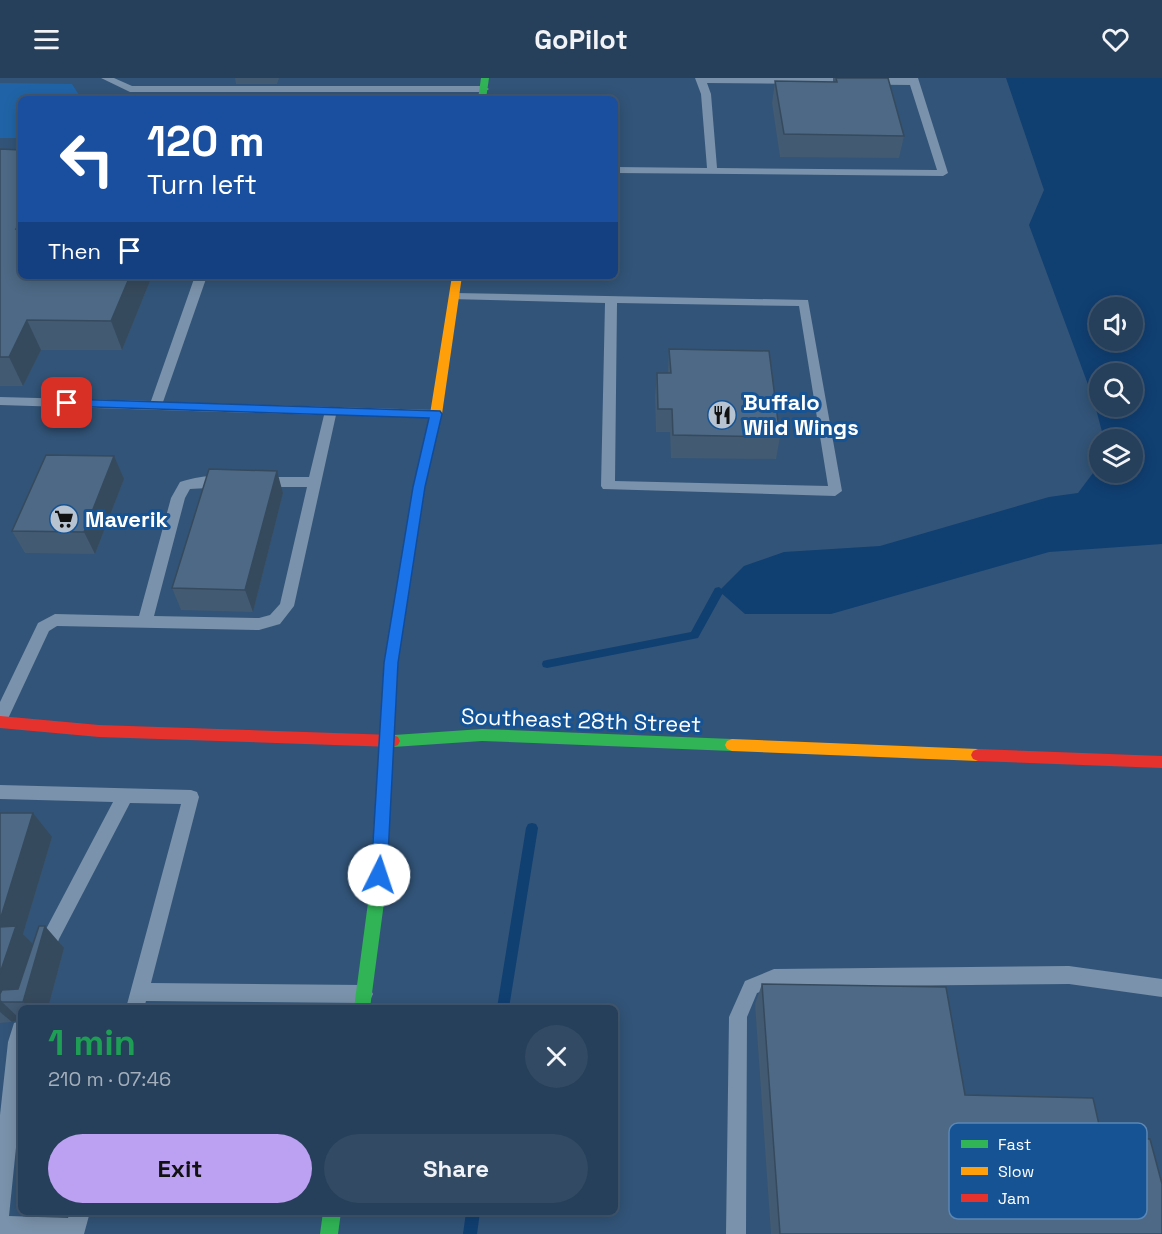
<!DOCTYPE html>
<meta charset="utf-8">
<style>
body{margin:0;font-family:"Space Grotesk",sans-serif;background:#324a63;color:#f1f3f6;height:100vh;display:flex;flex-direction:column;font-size:22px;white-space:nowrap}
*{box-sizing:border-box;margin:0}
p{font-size:20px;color:#a4afbb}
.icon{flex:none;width:33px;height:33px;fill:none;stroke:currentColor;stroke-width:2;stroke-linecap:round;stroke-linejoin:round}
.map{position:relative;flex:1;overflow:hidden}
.sheet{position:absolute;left:18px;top:927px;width:600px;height:210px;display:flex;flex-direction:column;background:#263f5a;border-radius:9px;box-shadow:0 3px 15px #0003,0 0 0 2px #425870}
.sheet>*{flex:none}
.hud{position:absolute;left:18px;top:18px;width:600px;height:183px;border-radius:9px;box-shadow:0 3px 15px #0003,0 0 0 2px #425870;background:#1a4fa0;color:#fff;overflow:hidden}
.controls{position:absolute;left:1089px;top:219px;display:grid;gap:12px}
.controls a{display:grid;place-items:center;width:54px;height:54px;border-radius:50%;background:#263f5a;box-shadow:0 3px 15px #0003,0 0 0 2px #425870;font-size:30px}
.pin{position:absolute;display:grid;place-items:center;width:51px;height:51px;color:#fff;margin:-26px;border-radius:12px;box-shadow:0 3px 9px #0006}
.me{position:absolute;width:66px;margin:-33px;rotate:4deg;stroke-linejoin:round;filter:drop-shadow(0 0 4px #0008)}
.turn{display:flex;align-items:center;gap:21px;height:126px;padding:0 30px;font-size:27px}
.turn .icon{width:78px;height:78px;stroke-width:2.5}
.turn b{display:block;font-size:42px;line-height:51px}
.then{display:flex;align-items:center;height:57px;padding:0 30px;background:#0003;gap:12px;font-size:22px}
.round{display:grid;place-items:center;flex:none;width:63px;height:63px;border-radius:32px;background:#324a63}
.summary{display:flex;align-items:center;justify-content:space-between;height:102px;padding:0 30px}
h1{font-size:36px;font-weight:700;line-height:45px;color:#1e9e55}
.cta{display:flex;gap:12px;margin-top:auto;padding:12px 30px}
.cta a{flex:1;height:69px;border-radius:36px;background:#bca0f2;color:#111;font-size:24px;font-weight:700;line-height:69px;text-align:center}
.cta a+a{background:#324a63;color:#f1f3f6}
header{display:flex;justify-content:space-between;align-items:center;height:78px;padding:0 30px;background:#263f5a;font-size:27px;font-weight:700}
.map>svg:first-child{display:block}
.green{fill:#2064a7}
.water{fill:#103f72;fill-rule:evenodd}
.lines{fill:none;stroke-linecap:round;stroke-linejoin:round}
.stream{fill:#103f72;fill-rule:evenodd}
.lane{fill:#7a92ab;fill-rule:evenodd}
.fast{fill:#30b455;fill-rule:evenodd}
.slow{fill:#ff9f0a;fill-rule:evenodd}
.jam{fill:#e5322d;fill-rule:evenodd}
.wall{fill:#425a72}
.shaded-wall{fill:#364a5d}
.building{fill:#4d6985;stroke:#364a5d;stroke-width:1.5}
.route{fill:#1a73e8;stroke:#114b97;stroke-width:1.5}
.labels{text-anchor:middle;stroke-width:6;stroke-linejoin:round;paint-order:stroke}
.poi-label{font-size:22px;font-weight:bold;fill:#fff;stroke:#155395;text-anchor:start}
.street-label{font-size:22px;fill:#fff;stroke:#155395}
.key{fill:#155395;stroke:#5b87b5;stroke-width:1.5}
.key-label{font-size:16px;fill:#fff}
</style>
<header><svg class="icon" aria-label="menu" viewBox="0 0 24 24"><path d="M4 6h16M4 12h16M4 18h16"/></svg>GoPilot<svg class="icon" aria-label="heart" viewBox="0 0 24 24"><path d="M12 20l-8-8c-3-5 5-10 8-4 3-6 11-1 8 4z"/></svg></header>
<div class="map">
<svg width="1162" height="1156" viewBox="0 0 1162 1156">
<rect width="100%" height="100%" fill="#325478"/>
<path class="green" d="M 0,5 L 72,6 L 81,20 L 21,21 L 21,60 L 0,60 Z"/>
<path class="water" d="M 1006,0 L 1162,0 L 1162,466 L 1049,474 L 831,536 L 745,536 L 719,513 L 744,488 L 784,474 L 880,468 L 1049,419 L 1078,415 L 1099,387 L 1100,394 L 1132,394 L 1132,362 L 1104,361 L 1093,320 L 1029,147 L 1044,112 ZM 1100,230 L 1132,230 L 1132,262 L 1100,262 ZM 1100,296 L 1132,296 L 1132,328 L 1100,328 Z"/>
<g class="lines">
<g class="stream">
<path d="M 719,509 L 724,513 L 698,560 L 547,590 L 543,589 L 542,586 L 543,583 L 547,582 L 691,554 L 715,510 Z"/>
<path d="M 532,745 L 536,746 L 538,750 L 509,930 L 497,930 L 526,750 L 528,746 Z"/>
<path d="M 466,1134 L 480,1134 L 477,1156 L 463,1156 Z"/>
</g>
<g class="lane">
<path d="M 101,0 L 114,0 L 132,8 L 484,8 L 489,11 L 484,14 L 130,14 Z"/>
<path d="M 695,0 L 918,0 L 948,95 L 943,98 L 615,95 L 615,89 L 707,90 L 701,16 ZM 707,5 L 910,7 L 937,92 L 717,90 L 711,16 Z"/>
<path d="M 195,198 L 207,198 L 163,324 L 436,332 L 442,336 L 436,340 L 336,337 L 294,528 L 280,546 L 259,552 L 57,548 L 49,553 L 6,645 L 0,646 L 0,624 L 38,545 L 55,536 L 139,538 L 171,420 L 180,404 C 193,400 222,393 232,404 L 225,409 L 190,411 L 185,420 L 154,538 L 259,540 L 270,537 L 280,526 L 307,409 L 261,409 L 254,404 L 261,399 L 309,399 L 324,337 L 0,327 L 0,319 L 151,323 Z"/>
<path d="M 454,215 L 808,222 L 842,413 L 835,418 L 603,411 L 601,408 L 605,225 L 450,221 L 450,217 ZM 617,225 L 799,228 L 828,408 L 615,403 Z"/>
<path d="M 0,707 L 191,712 L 197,714 L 199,719 L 151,905 L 364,907 L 370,910 L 373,916 L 370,922 L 364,925 L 146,923 L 144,930 L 126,930 L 181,726 L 130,725 L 59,861 L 52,881 L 46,884 L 40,881 L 37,875 L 45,853 L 113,724 L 0,721 Z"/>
<path d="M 1069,888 L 1162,901 L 1162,919 L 1069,906 L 774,909 L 757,915 L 747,939 L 746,1156 L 726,1156 L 729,939 L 745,903 L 774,891 Z"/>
<path d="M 21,943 L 21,1021 L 9,1138 L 68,1140 L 70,1134 L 90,1134 L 84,1156 L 0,1156 L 0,1037 L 8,964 L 14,945 Z"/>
</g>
<g class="fast">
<path d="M 481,0 L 489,0 L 486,21 L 478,21 Z"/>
<path d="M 482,651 L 732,661 L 737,663 L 739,667 L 737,671 L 732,673 L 482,663 L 393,669 L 385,817 L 370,930 L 354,930 L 369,817 L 380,658 L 382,654 L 387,652 L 394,657 Z"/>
<path d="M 323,1134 L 341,1134 L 338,1156 L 320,1156 Z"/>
</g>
<g class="slow">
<path d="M 452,198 L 462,198 L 442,336 L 425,409 L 398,585 L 394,658 L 392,662 L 387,664 L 382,662 L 380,658 L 384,585 L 413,409 L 430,336 Z"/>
<path d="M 732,661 L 978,671 L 983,673 L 985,677 L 983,681 L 978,683 L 732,673 L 727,671 L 725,667 L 727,663 Z"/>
</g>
<g class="jam">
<path d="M 0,638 L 99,647 L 393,657 L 398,659 L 400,663 L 398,667 L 393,669 L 99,659 L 0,650 Z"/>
<path d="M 978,671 L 1162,678 L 1162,690 L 978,683 L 973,681 L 971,677 L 973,673 Z"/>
</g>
</g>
<g class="wall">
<path d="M 235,0 L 279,0 L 277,6 L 236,6 Z"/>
<path d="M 833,0 L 888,0 L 904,58 L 899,80 L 780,79 L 772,25 L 775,3 L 833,4 Z"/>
<path d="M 0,71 L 21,198 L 152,198 L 122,272 L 41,272 L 23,308 L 0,308 Z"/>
<path d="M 669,271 L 780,359 L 776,381 L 671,380 L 670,354 L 656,354 L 655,318 L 657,295 L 668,295 Z"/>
<path d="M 124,401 L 95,476 L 25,475 L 12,453 Z"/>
<path d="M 283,415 L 253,534 L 181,532 L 172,510 Z"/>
<path d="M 0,735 L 52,759 L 23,856 L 33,866 L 64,870 L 48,930 L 21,930 L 21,942 L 20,941 L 12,944 L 0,945 Z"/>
<path d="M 762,906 L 965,1017 L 1102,1060 L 1162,1156 L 771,1156 L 755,926 Z"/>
</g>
<g class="shaded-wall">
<path d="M 21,142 L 21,163 L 16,151 Z"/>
<path d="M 130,198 L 152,198 L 122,272 L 111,243 Z"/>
<path d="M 27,242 L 41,272 L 23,308 L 9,279 Z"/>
<path d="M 114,378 L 124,401 L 95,476 L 84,454 Z"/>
<path d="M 277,393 L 283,415 L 253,534 L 245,512 Z"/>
<path d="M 33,735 L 52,759 L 23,856 L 37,870 L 19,924 L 0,918 L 0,842 Z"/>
<path d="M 45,848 L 64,870 L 48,930 L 29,930 L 23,924 Z"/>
<path d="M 0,922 L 2,924 L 20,941 L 12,944 L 0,934 Z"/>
</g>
<g class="building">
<path d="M 836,0 L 888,0 L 904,58 L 784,56 L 775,3 L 837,4 Z"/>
<path d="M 0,71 L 21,72 L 21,142 L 16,151 L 21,151 L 21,198 L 130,198 L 111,243 L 27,242 L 9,279 L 0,279 Z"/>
<path d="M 669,271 L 769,273 L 780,359 L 673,357 L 672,331 L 658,331 L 657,295 L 671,295 Z"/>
<path d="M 46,377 L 114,378 L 84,454 L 12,453 Z"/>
<path d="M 209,391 L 277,393 L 245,512 L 172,510 Z"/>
<path d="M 0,735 L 33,735 L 0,842 Z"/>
<path d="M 16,848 L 0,895 L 0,849 Z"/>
<path d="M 39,848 L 45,848 L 23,924 L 2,924 L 0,923 L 0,916 L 2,912 L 18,911 Z"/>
<path d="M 762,906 L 946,909 L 965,1017 L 1093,1020 L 1102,1060 L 1150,1061 L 1162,1106 L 1162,1156 L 780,1156 Z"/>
</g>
<path class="route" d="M 67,321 L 440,333 L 442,336 L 425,409 L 398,585 L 387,797 L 384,802 L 379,804 L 373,802 L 371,797 L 384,585 L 413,409 L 429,340 L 63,328 L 63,322 Z"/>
<defs>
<g id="restaurant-disc" transform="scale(1.5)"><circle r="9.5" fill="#b7c3d0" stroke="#155395"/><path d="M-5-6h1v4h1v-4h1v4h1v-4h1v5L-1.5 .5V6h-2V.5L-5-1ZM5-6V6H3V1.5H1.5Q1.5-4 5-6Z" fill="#111"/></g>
<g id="supermarket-disc" transform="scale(1.5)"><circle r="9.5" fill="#b7c3d0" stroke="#155395"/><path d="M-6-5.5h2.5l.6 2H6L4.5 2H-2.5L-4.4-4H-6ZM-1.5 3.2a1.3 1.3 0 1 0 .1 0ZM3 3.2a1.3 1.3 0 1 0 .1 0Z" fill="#111"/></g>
</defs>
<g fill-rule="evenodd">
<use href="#restaurant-disc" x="722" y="337"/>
<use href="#supermarket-disc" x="64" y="441"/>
</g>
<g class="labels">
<g class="poi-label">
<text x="743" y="332">Buffalo<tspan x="743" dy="25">Wild Wings</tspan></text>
<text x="85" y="449">Maverik</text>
</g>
<g class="street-label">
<text transform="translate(581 642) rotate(2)" y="8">Southeast 28th Street</text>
</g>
</g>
<rect x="949" y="1045" width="198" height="96" rx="9" class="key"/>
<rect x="961" y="1062" width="27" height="8" fill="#30b455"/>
<rect x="961" y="1089" width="27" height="8" fill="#ff9f0a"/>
<rect x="961" y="1116" width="27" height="8" fill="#e5322d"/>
<g class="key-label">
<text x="998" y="1072">Fast</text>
<text x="998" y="1099">Slow</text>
<text x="998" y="1126">Jam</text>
</g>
</svg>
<div class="controls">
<a><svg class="icon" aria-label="sound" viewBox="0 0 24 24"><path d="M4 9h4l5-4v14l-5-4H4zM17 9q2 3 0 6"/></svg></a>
<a><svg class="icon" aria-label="search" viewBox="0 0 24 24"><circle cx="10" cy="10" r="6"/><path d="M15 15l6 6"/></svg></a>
<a><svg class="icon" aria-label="layers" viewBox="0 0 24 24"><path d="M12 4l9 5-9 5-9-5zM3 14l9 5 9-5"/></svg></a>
</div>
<div class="pin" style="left:67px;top:325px;background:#d93025"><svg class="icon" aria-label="arrive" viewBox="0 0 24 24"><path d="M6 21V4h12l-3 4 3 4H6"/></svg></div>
<svg class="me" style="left:379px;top:797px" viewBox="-20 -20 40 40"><circle r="19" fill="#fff"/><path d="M0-13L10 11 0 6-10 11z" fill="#1a73e8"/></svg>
<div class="hud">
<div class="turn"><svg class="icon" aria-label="left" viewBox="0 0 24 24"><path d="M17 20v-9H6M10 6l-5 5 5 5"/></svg><div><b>120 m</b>Turn left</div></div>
<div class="then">Then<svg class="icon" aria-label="arrive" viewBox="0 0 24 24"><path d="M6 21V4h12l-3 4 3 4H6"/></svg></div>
</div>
<section class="sheet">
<div class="summary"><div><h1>1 min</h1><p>210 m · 07:46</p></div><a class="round"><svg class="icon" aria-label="close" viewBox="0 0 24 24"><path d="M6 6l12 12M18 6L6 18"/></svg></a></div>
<div class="cta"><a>Exit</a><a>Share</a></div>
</section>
</div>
